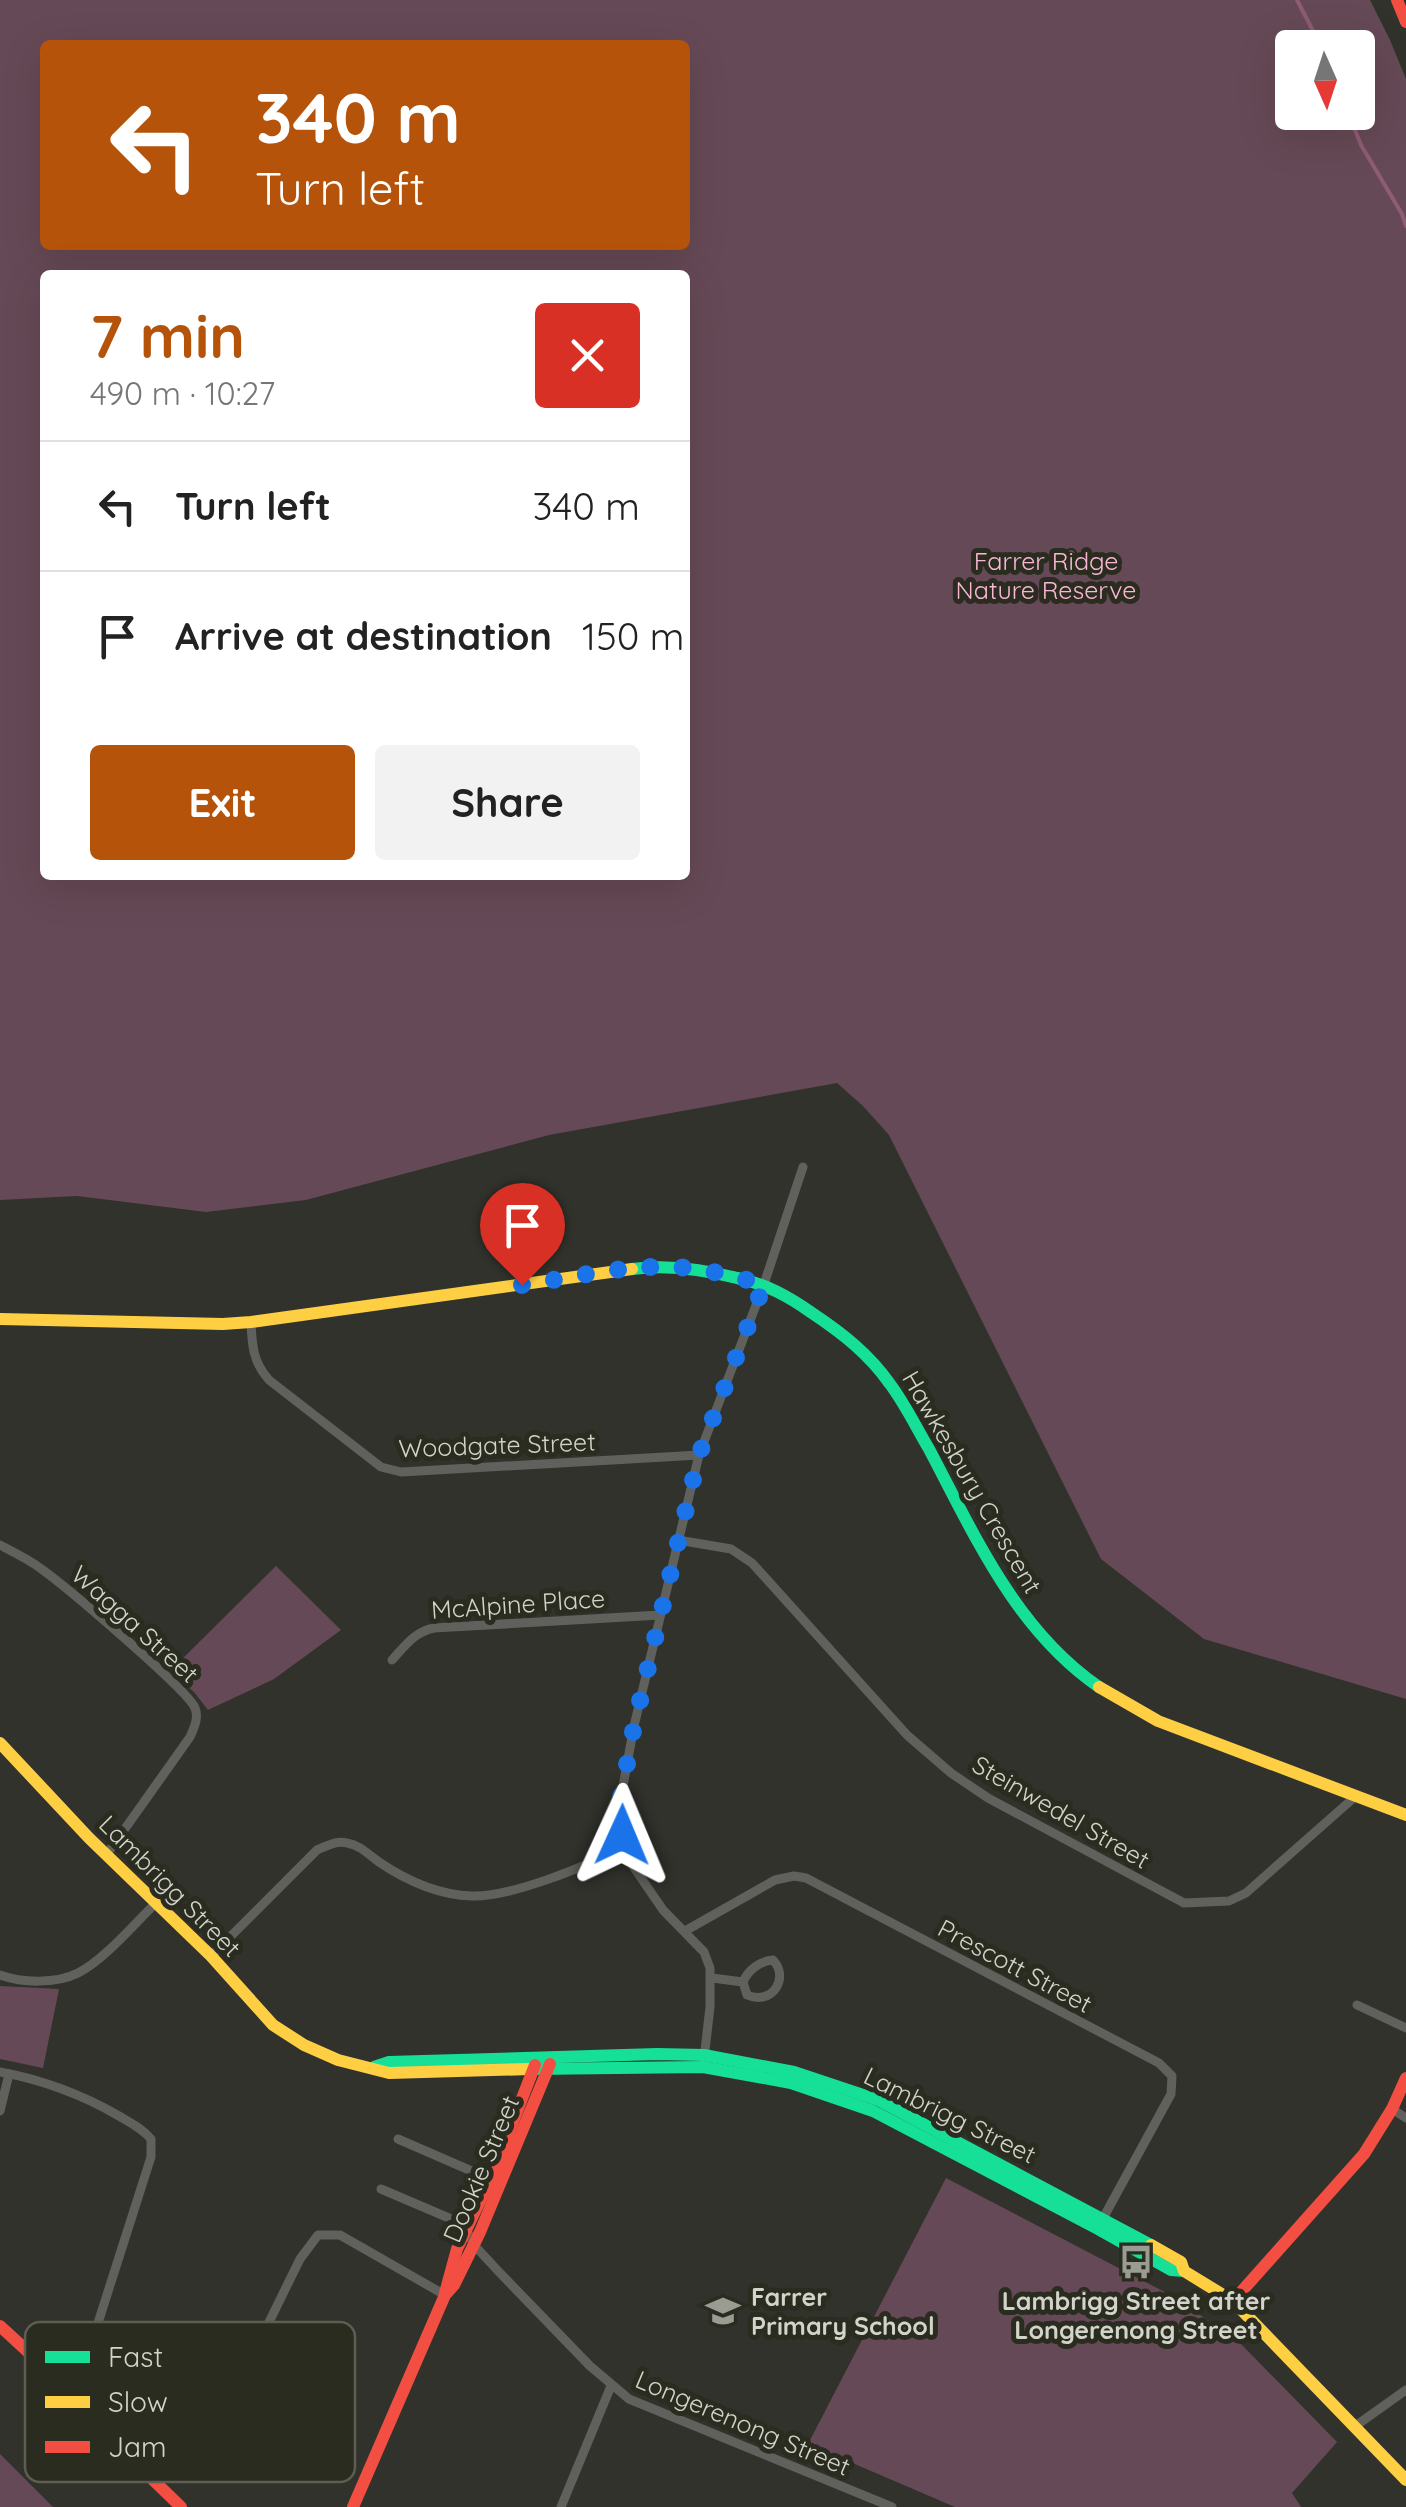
<!DOCTYPE html>
<meta charset="utf-8">
<style>
body{margin:0;font-family:Quicksand,sans-serif;background:#f2f2f2;color:#222;height:100vh;display:flex;flex-direction:column;font-size:38px;white-space:nowrap}
*{box-sizing:border-box;margin:0}
p{font-size:32px;color:#767676}
.icon{flex:none;width:55px;height:55px;fill:none;stroke:currentColor;stroke-width:2;stroke-linecap:round;stroke-linejoin:round}
.map{position:relative;flex:1;overflow:hidden}
.side{position:absolute;left:40px;top:270px;width:650px;height:610px;display:flex;flex-direction:column;background:#fff;border-radius:10px;box-shadow:0 10px 40px #0002}
.side>*{flex:none}
.hud{position:absolute;left:40px;top:40px;width:650px;height:210px;border-radius:10px;box-shadow:0 10px 40px #0002;background:#b45309;color:#fff;overflow:hidden}
.needle{width:65px;rotate:177deg}
.tools{position:absolute;left:1275px;top:30px;display:grid;gap:20px}
.tools a{display:grid;place-items:center;width:100px;height:100px;border-radius:10px;background:#fff;box-shadow:0 10px 40px #0002;font-size:50px}
.pin{position:absolute;display:grid;place-items:center;width:85px;height:85px;color:#fff;margin:-102px -42px;border-radius:50% 50% 50% 0;rotate:-45deg;box-shadow:0 0 10px #0007}
.pin .icon{rotate:45deg}
.me{position:absolute;width:110px;margin:-55px;rotate:1deg;stroke-linejoin:round;filter:drop-shadow(0 0 8px #0008)}
.turn{display:flex;align-items:center;gap:35px;height:210px;padding:0 50px;font-size:45px}
.turn .icon{width:130px;height:130px;stroke-width:2.5}
.turn b{display:block;font-size:70px;line-height:85px}
.round{display:grid;place-items:center;flex:none;width:105px;height:105px;border-radius:10px;background:#f2f2f2}
.head{display:flex;align-items:center;justify-content:space-between;height:170px;padding:0 50px}
h1{font-size:60px;font-weight:700;line-height:75px;color:#b45309}
.action{display:flex;gap:20px;margin-top:auto;padding:20px 50px}
.action a{flex:1;height:115px;border-radius:10px;background:#b45309;color:#fff;font-size:40px;font-weight:700;line-height:115px;text-align:center}
.action a+a{background:#f2f2f2;color:#222}
ul{padding:0;list-style:none}
li{display:flex;align-items:center;gap:30px;height:130px;padding:0 50px;border-top:2px solid #e0e0e0}
li div{flex:1}
li b{display:block;font-size:38px}
li em{font-style:normal}
.map>svg:first-child{display:block}
.green{fill:#664956;fill-rule:evenodd}
.lines{fill:none;stroke-linecap:round;stroke-linejoin:round}
.stream{stroke:#8e5c74;stroke-width:4}
.street{stroke:#60615c;stroke-width:9}
.fast{stroke:#16e098;stroke-width:12}
.slow{stroke:#ffcf43;stroke-width:12}
.jam{stroke:#f24e42;stroke-width:12}
.route{stroke:#1a73e8;stroke-width:18;stroke-dasharray:0 32.4}
.labels{text-anchor:middle;stroke-width:10;stroke-linejoin:round;paint-order:stroke}
.park-label{font-size:25px;fill:#fab6d6;stroke:#292c1e}
.street-label{font-size:25px;fill:#d2d4cb;stroke:#292c1e}
.poi-label{font-size:25px;font-weight:bold;fill:#d2d4cb;stroke:#292c1e;text-anchor:start}
.key{fill:#292c1e;stroke:#5c5e52;stroke-width:2.5}
.key-label{font-size:28px;fill:#d2d4cb}
</style>
<div class="map">
<svg width="1406" height="2507" viewBox="0 0 1406 2507">
<rect width="100%" height="100%" fill="#31322c"/>
<g class="green">
<path d="M 0,0 L 1370,0 L 1390,40 L 1406,79 L 1406,1699 L 1204,1639 L 1101,1559 L 889,1135 L 863,1106 L 837,1083 L 549,1135 L 306,1200 L 206,1212 L 77,1196 L 0,1200 ZM 45,45 L 685,45 L 685,245 L 45,245 ZM 1292,48 L 1358,48 L 1358,112 L 1292,112 ZM 45,275 L 685,275 L 685,875 L 45,875 Z"/>
<path d="M 276,1566 L 341,1630 L 274,1679 L 208,1710 L 194,1692 L 170,1671 Z"/>
<path d="M 0,1986 L 59,1989 L 43,2068 L 0,2059 Z"/>
<path d="M 946,2178 L 1178,2299 L 1242,2345 L 1337,2442 L 1292,2493 L 1301,2507 L 955,2507 L 808,2444 Z"/>
<path d="M 0,2454 L 53,2507 L 0,2507 Z"/>
</g>
<g class="lines">
<g class="stream">
<path d="M 1297,0 L 1322,48"/>
<path d="M 1348,112 L 1361,145 L 1402,214 L 1406,226"/>
</g>
<g class="street">
<path d="M 251,1322 C 252,1346 253,1362 269,1380 L 381,1467 L 401,1472 L 699,1455"/>
<path d="M 678,1540 L 731,1549 L 752,1563 L 907,1735 L 951,1773 L 988,1798 L 1184,1903 L 1229,1901 L 1246,1893 L 1357,1795"/>
<path d="M 0,1545 C 13,1552 28,1559 40,1568 C 63,1584 188,1690 195,1708 C 199,1718 194,1728 190,1737 L 107,1854"/>
<path d="M 392,1660 C 405,1646 414,1632 434,1628 L 660,1615"/>
<path d="M 685,1931 L 775,1880 L 794,1876 L 806,1878 L 1159,2063 L 1172,2076 L 1171,2094 L 1101,2222"/>
<path d="M 211,1956 L 317,1850 C 327,1846 336,1840 347,1843 C 360,1845 369,1855 379,1862 C 407,1881 438,1895 472,1896 C 514,1897 586,1865 625,1848"/>
<path d="M 773,1960 C 790,1978 772,2006 747,1995 L 743,1982 C 748,1970 760,1961 773,1960 Z"/>
<path d="M 0,1975 C 22,1983 56,1984 78,1973 C 104,1960 134,1924 155,1904"/>
<path d="M 712,1978 L 743,1982"/>
<path d="M 1357,2005 L 1406,2028"/>
<path d="M 704,2059 L 710,2007 L 710,1968 L 704,1952 L 663,1910 L 633,1866 L 623,1835 L 621,1797 L 634,1726 L 699,1455 L 764,1284 L 803,1167"/>
<path d="M 0,2072 C 43,2080 81,2094 119,2116 C 131,2123 143,2129 151,2139 L 151,2157 L 75,2395"/>
<path d="M 1392,2109 L 1406,2118"/>
<path d="M 0,2111 L 9,2074"/>
<path d="M 398,2139 L 490,2179"/>
<path d="M 381,2189 L 456,2221 L 466,2229 L 474,2245 L 500,2273 L 590,2366 L 629,2399 L 892,2507"/>
<path d="M 245,2371 L 300,2259 L 318,2235 L 340,2235 L 445,2295"/>
<path d="M 1354,2427 L 1406,2390"/>
<path d="M 561,2507 L 611,2386"/>
</g>
<g class="fast">
<path d="M 632,1269 C 668,1264 702,1269 737,1278 C 766,1284 788,1296 812,1313 C 842,1333 869,1354 890,1384 C 905,1404 916,1427 929,1449 C 975,1536 1016,1630 1099,1687"/>
<path d="M 374,2067 L 389,2062 L 657,2054 L 704,2055 L 794,2072 L 878,2100 L 1151,2245"/>
<path d="M 530,2069 L 703,2067 L 791,2083 L 873,2111 L 1098,2229 L 1171,2270 L 1184,2271"/>
</g>
<g class="slow">
<path d="M 0,1319 L 223,1324 L 251,1322 L 632,1269"/>
<path d="M 1099,1687 L 1158,1721 L 1406,1815"/>
<path d="M 0,1743 L 89,1838 L 211,1956 L 273,2025 L 304,2045 L 338,2060 L 389,2073 L 530,2069"/>
<path d="M 1151,2245 L 1181,2262 L 1184,2271 L 1233,2301 L 1406,2480"/>
</g>
<g class="jam">
<path d="M 1397,0 L 1406,22"/>
<path d="M 445,2293 L 457,2249 L 492,2176 L 535,2065"/>
<path d="M 1233,2301 L 1364,2154 L 1392,2109 L 1406,2078"/>
<path d="M 0,2326 L 75,2395 L 145,2472 L 181,2507"/>
<path d="M 353,2507 L 445,2295 L 454,2285 L 480,2232 L 550,2064"/>
</g>
</g>
<g class="lines">
<path class="route" d="M 522,1285 C 570,1278 622,1265 671,1267 C 703,1267 733,1277 764,1284 L 699,1455 L 634,1726 L 621,1797 L 622,1835"/>
</g>
<defs>
<g id="bus-bare" transform="scale(2.7)"><path d="M-5-6H5V4H4V6H2V4H-2V6H-4V4H-5ZM-3.5-4V0h7V-4ZM-3.5 1.2v1.5H-2V1.2ZM2 1.2v1.5H3.5V1.2Z" fill="#9a9b93" stroke="#292c1e" stroke-width="2.5" paint-order="stroke"/></g>
<g id="school-bare" transform="scale(2.7)"><path d="M0-5L7-2L0 1L-7-2ZM-4 1L0 2.5L4 1V4Q0 6-4 4Z" fill="#9a9b93" stroke="#292c1e" stroke-width="2.5" paint-order="stroke"/></g>
</defs>
<g fill-rule="evenodd">
<use href="#bus-bare" x="1136" y="2262"/>
<use href="#school-bare" x="723" y="2311"/>
</g>
<g class="labels">
<g class="park-label">
<text x="1046" y="570">Farrer Ridge<tspan x="1046" dy="29">Nature Reserve</tspan></text>
</g>
<g class="street-label">
<text transform="translate(497 1445) rotate(-2)" y="9">Woodgate Street</text>
<text transform="translate(972 1482) rotate(60)" y="9">Hawkesbury Crescent</text>
<text transform="translate(518 1604) rotate(-4)" y="9">McAlpine Place</text>
<text transform="translate(135 1624) rotate(42)" y="9">Wagga Street</text>
<text transform="translate(1061 1812) rotate(30)" y="9">Steinwedel Street</text>
<text transform="translate(170 1886) rotate(45)" y="9">Lambrigg Street</text>
<text transform="translate(1015 1966) rotate(28)" y="9">Prescott Street</text>
<text transform="translate(950 2115) rotate(26)" y="9">Lambrigg Street</text>
<text transform="translate(481 2169) rotate(-67)" y="9">Dookie Street</text>
<text transform="translate(743 2423) rotate(23)" y="9">Longerenong Street</text>
</g>
<g class="poi-label">
<text x="751" y="2306">Farrer<tspan x="751" dy="29">Primary School</tspan></text>
<text x="1136" y="2310" text-anchor="middle">Lambrigg Street after<tspan x="1136" dy="29">Longerenong Street</tspan></text>
</g>
</g>
<rect x="25" y="2322" width="330" height="160" rx="15" class="key"/>
<rect x="45" y="2351" width="45" height="12" fill="#16e098"/>
<rect x="45" y="2396" width="45" height="12" fill="#ffcf43"/>
<rect x="45" y="2441" width="45" height="12" fill="#f24e42"/>
<g class="key-label">
<text x="108" y="2367">Fast</text>
<text x="108" y="2412">Slow</text>
<text x="108" y="2457">Jam</text>
</g>
</svg>
<div class="tools">
<a><svg class="needle" viewBox="-14 -14 28 28"><path d="M0-13l5 13h-10z" fill="#e53935"/><path d="M0 13l5-13h-10z" fill="#767676"/></svg></a>
</div>
<div class="pin" style="left:522px;top:1285px;background:#d93025"><svg class="icon" aria-label="arrive" viewBox="0 0 24 24"><path d="M6 21V4h12l-3 4 3 4H6"/></svg></div>
<svg class="me" style="left:622px;top:1835px" viewBox="-20 -20 40 40"><path d="M0-17L14 15 0 8-14 15z" fill="#1a73e8" stroke="#fff" stroke-width="4"/></svg>
<div class="hud">
<div class="turn"><svg class="icon" aria-label="left" viewBox="0 0 24 24"><path d="M17 20v-9H6M10 6l-5 5 5 5"/></svg><div><b>340 m</b>Turn left</div></div>
</div>
<section class="side">
<div class="head"><div><h1>7 min</h1><p>490 m · 10:27</p></div><a class="round" style="background:#d93025;color:#fff"><svg class="icon" aria-label="close" viewBox="0 0 24 24"><path d="M6 6l12 12M18 6L6 18"/></svg></a></div>
<ul>
<li><svg class="icon" aria-label="left" viewBox="0 0 24 24"><path d="M17 20v-9H6M10 6l-5 5 5 5"/></svg><div><b>Turn left</b></div><em>340 m</em></li>
<li><svg class="icon" aria-label="arrive" viewBox="0 0 24 24"><path d="M6 21V4h12l-3 4 3 4H6"/></svg><div><b>Arrive at destination</b></div><em>150 m</em></li>
</ul>
<div class="action"><a>Exit</a><a>Share</a></div>
</section>
</div>
